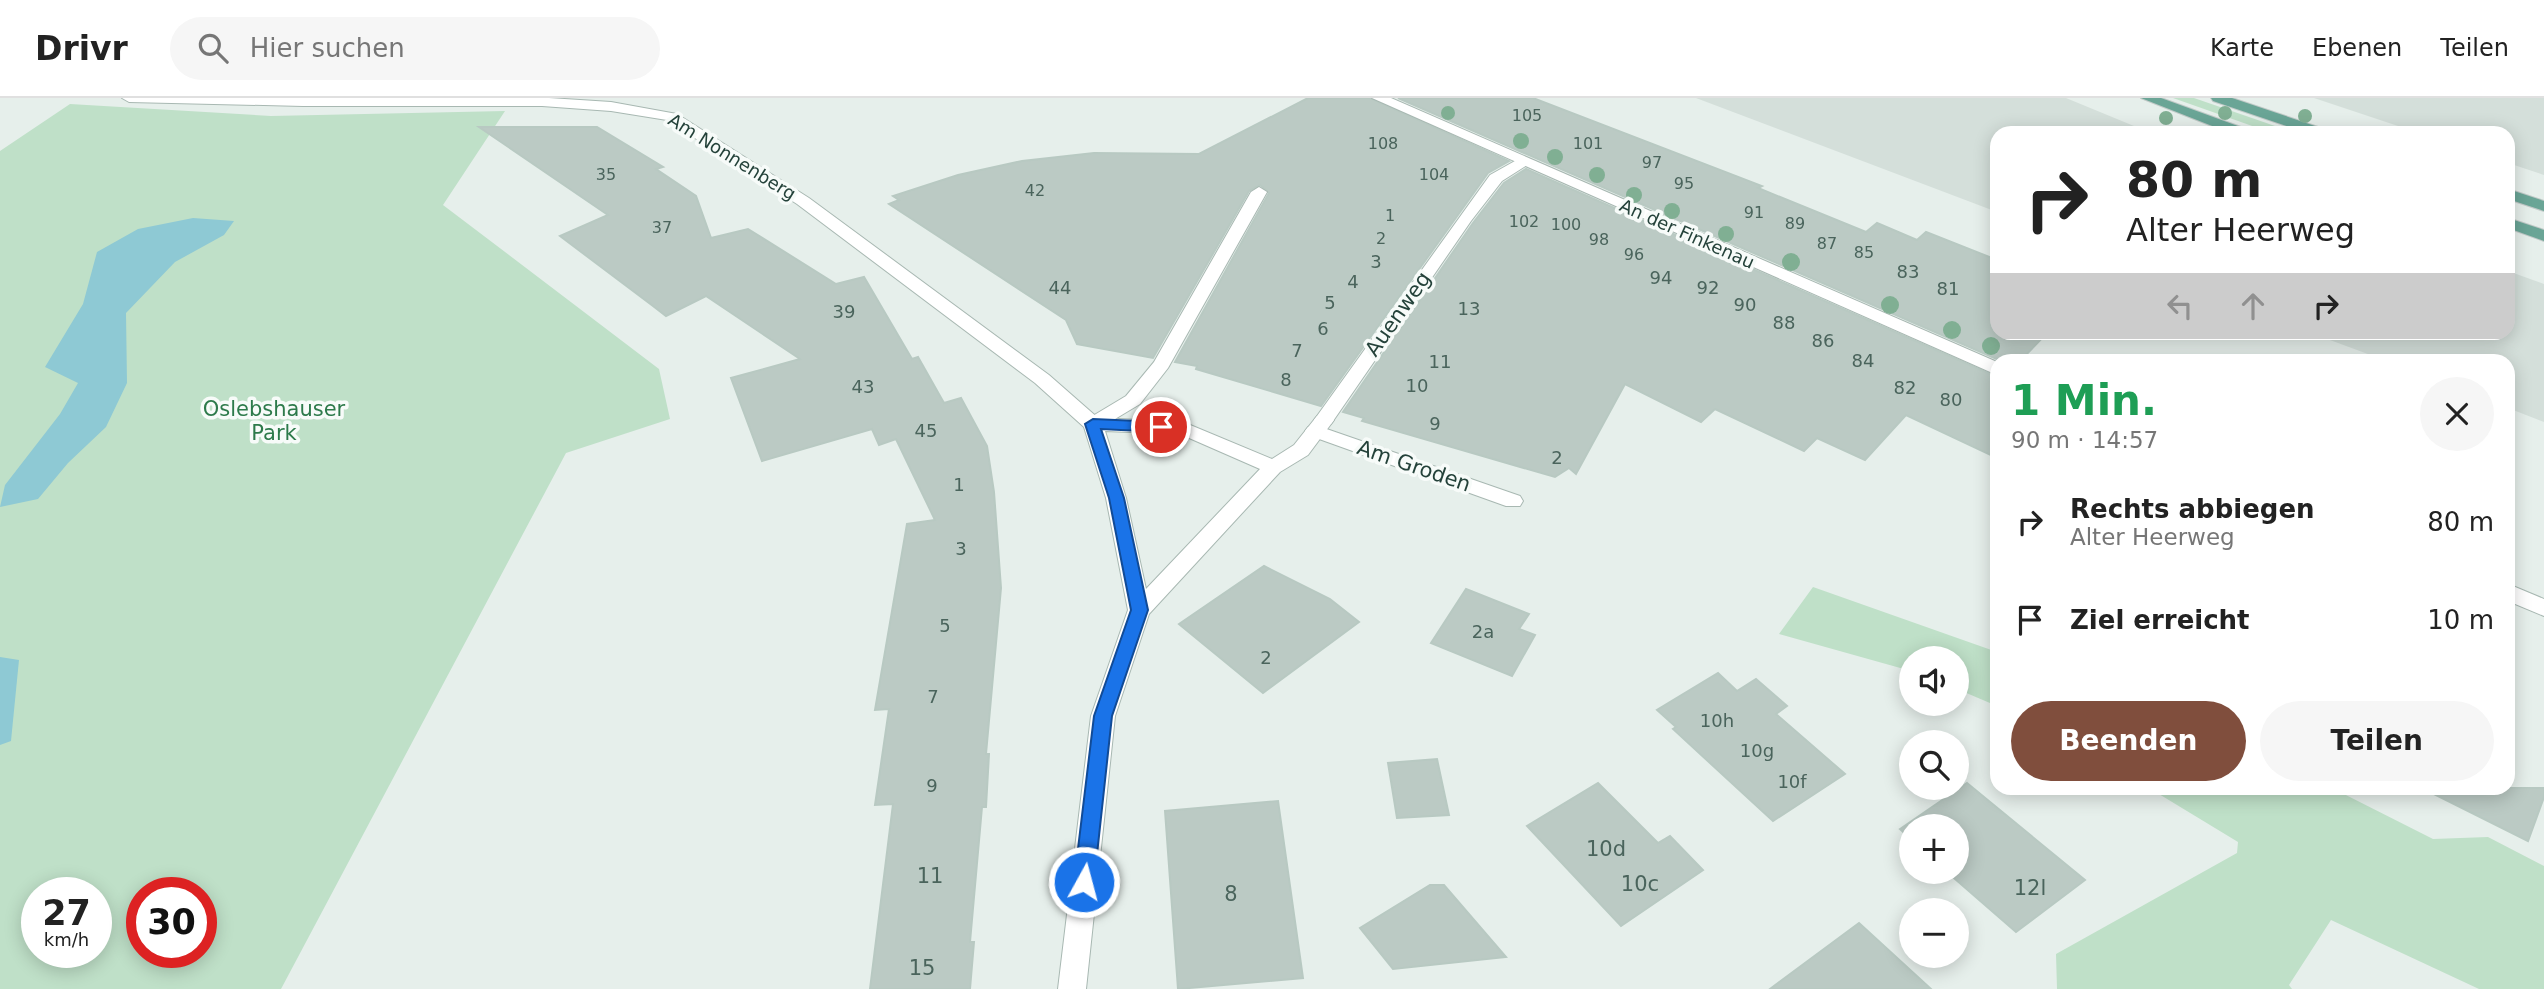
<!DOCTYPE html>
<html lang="de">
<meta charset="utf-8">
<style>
body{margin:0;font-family:"DejaVu Sans",sans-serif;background:#f6f6f6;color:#222;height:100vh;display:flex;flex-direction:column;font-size:26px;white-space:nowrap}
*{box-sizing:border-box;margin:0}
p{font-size:23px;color:#767676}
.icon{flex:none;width:38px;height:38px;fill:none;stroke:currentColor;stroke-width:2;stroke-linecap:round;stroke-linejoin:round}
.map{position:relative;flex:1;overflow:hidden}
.panel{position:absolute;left:1990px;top:256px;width:525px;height:441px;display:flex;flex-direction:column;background:#fff;border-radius:21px;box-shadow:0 4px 18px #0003}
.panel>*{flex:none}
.banner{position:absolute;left:1990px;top:28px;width:525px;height:214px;border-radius:21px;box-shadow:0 4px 18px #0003;background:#fff;color:#222;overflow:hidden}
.controls{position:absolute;left:1899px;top:548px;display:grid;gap:14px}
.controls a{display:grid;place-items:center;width:70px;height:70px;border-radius:50%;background:#fff;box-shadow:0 4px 18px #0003;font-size:35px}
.speed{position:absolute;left:21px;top:779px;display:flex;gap:14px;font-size:35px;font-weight:700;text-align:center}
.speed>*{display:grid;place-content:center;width:91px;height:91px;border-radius:50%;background:#fff;box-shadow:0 4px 18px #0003;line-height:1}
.speed small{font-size:18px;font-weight:400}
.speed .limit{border:10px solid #d22;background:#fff;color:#111}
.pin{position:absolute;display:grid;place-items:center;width:60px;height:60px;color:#fff;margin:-30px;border:4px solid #fff;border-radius:50%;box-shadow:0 2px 7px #0007}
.me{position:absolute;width:77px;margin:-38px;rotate:7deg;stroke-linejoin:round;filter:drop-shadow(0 0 5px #0008)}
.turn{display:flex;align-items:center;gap:24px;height:147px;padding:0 21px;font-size:32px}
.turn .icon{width:91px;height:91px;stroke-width:2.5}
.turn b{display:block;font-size:49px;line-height:60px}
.lanes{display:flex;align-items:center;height:66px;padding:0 21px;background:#0003;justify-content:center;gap:35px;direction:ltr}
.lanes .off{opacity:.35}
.round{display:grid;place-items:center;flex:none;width:74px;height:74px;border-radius:37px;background:#f6f6f6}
.overview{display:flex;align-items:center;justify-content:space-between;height:119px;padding:0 21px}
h1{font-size:42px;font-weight:600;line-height:52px;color:#1e9e55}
.button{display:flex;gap:14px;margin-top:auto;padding:14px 21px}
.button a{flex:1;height:80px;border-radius:42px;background:#804e3d;color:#fff;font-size:28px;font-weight:600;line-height:80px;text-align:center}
.button a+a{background:#f6f6f6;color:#222}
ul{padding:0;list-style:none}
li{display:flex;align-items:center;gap:21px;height:98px;padding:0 21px}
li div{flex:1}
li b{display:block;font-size:26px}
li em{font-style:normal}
header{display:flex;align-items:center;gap:42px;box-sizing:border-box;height:98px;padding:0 35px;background:#fff;border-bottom:2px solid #e0e0e0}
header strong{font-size:33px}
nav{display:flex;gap:38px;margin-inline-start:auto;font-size:24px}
.search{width:490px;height:63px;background:#f6f6f6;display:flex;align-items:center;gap:18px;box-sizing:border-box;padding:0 24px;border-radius:38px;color:#767676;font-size:26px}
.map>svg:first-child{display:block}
.built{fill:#d4dfda}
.green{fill:#bfe0c8;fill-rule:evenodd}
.water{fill:#8ec9d4}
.building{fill:#bbcac4;stroke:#b8c9c2;stroke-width:2}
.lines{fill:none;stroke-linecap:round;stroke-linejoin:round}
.lane-casing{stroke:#a8b8b2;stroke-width:2}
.street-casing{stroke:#a8b8b2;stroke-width:2}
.primary-casing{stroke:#c2cac8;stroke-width:2}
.lane{fill:#fff;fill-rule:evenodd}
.street{fill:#fff;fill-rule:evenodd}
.primary{fill:#6aa596;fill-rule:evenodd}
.tree{fill:#80af93}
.route{fill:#1a73e8;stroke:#114b97;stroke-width:2}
.labels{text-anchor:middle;stroke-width:7;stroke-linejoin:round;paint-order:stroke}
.far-number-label{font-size:16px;fill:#4a645c}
.far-street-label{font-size:18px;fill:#24423a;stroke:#f7fbf9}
.number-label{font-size:18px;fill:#4a645c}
.street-label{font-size:21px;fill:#24423a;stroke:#f7fbf9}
.park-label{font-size:21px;fill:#2d7a4b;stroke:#f7fbf9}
.near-number-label{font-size:21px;fill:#4a645c}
</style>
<header>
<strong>Drivr</strong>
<div class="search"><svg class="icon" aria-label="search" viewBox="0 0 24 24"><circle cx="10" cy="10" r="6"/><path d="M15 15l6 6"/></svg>Hier suchen</div>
<nav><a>Karte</a><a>Ebenen</a><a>Teilen</a></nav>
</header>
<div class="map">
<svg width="2544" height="891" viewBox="0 0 2544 891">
<rect width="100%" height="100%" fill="#e6efeb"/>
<g class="built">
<path d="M 1696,0 L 2066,0 L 2151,35 L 1997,35 L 1997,114 Z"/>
<path d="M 2314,0 L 2544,0 L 2544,77 L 2508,65 L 2508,35 L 2419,35 Z"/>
<path d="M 2508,173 L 2544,186 L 2544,324 L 2508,310 L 2508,262 L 2384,262 L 2311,235 L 2508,234 Z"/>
</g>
<g class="green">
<path d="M 2173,0 L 2194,0 L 2295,35 L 2272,35 Z"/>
<path d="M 70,6 L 271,18 L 505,13 L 443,107 L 659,271 L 670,321 L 566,355 L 281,891 L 0,891 L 0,53 ZM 37,794 L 96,794 L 96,854 L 37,854 ZM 142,794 L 201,794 L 201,854 L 142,854 Z"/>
<path d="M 1813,489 L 1997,554 L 1997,608 L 1957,591 L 1956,560 L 1911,560 L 1911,573 L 1779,536 Z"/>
<path d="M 2149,690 L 2332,690 L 2433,741 L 2488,739 L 2544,768 L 2544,891 L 2479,891 L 2331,822 L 2289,887 L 2292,891 L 2057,891 L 2056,856 L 2237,755 L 2238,744 Z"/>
</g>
<g class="water">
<path d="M 193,120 L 234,123 L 224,137 L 175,164 L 126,215 L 127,285 L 106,329 L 68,365 L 38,401 L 0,409 L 5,387 L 60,316 L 78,285 L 45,269 L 83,206 L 97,154 L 138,131 Z"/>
<path d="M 0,559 L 19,562 L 11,643 L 0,647 Z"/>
</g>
<g class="building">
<path d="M 1308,0 L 1370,0 L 1509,63 L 1488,75 L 1321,308 L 1196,271 L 1197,268 L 1175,264 L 1269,95 L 1260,87 L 1249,93 L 1153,260 L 1077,246 L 1066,222 L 889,106 L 899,102 L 893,98 L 958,77 L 1022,63 L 1094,55 L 1199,56 Z"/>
<path d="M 1398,0 L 1533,0 L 1762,88 L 1758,90 L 1866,134 L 1877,125 L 1917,142 L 1926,134 L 1997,162 L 1997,234 L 2048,234 L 2021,262 L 1999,262 Z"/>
<path d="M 479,29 L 597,29 L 663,69 L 656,71 L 696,98 L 711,140 L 748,131 L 836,186 L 864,179 L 912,261 L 918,259 L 944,305 L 961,300 L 987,348 L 994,394 L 1001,490 L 986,656 L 989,656 L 986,709 L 982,709 L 970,844 L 974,844 L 970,891 L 870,891 L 893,706 L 875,707 L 889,611 L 875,612 L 907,426 L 935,422 L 896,341 L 879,347 L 872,331 L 762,363 L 731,280 L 800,261 L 706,198 L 666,218 L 653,208 L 560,138 L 608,117 Z"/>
<path d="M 1526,71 L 1997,279 L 1997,360 L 1906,317 L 1865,362 L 1817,340 L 1804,353 L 1715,311 L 1701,324 L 1625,286 L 1576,376 L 1569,370 L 1555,379 L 1362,323 L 1364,320 L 1343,314 L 1473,125 L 1504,85 Z"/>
<path d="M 1264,468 L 1330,501 L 1359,524 L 1263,595 L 1179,526 Z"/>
<path d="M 1466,491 L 1529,516 L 1519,531 L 1535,537 L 1512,578 L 1431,545 Z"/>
<path d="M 1718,575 L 1737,593 L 1756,581 L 1787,608 L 1776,616 L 1845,676 L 1773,723 L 1673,631 L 1676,629 L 1657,612 Z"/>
<path d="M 1437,661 L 1449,717 L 1397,720 L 1388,665 Z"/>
<path d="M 1598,685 L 1658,745 L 1670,738 L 1703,772 L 1621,828 L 1527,728 Z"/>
<path d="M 1967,685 L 2085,782 L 2016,834 L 1947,774 L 1956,774 L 1956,728 L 1911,728 L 1911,741 L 1900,731 Z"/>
<path d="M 2422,690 L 2544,690 L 2544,699 L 2528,743 Z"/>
<path d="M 1278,703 L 1303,880 L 1178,891 L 1165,713 Z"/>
<path d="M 1430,787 L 1444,787 L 1506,859 L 1393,871 L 1360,830 Z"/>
<path d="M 1859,825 L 1931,891 L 1770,891 Z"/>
</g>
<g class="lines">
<g class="lane-casing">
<g id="lane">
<path d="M 1522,59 L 1527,61 L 1530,64 L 1527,67 L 1502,83 L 1471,123 L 1331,326 L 1317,326 L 1314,322 L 1317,318 L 1490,77 Z"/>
<path d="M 1259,89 L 1267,94 L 1168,270 L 1140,306 L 1100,330 L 1086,330 L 1083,326 L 1086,322 L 1126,298 L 1154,264 L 1251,94 Z"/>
<path d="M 1315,327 L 1520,398 L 1523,403 L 1520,408 L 1506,408 L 1308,337 L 1305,333 L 1308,329 Z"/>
</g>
</g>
<g class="street-casing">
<g id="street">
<path d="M 122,0 L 549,0 L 611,4 L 677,16 L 809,100 L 1049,277 L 1098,320 L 1183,324 L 1272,361 L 1294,347 L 1317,318 L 1331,318 L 1334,322 L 1308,357 L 1280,374 L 1149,516 L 1115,618 L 1086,891 L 1058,891 L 1091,618 L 1128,512 L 1106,400 L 1084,329 L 1035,285 L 797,106 L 667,22 L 611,13 L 542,8 L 303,8 L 129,4 ZM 1105,333 L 1180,336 L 1260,371 L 1146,491 L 1126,400 Z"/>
<path d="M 1372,0 L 1391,0 L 1997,264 L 1997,277 Z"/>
<path d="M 2508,486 L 2544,501 L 2544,518 L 2508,503 Z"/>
</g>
</g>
<g class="primary-casing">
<g id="primary">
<path d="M 2141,0 L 2161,0 L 2249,32 L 2251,35 L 2230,35 Z"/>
<path d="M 2211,0 L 2232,0 L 2327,32 L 2329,35 L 2307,35 L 2213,3 Z"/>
<path d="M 2508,91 L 2544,103 L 2544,113 L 2508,101 Z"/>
<path d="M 2508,120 L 2544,132 L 2544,143 L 2508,130 Z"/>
</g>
</g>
<use href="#lane" class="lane"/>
<use href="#street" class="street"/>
<use href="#primary" class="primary"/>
</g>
<g class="tree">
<circle cx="1448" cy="15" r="7"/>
<circle cx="2225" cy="15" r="7"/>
<circle cx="2305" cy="18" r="7"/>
<circle cx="2166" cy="20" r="7"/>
<circle cx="1521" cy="43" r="8"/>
<circle cx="1555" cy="59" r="8"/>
<circle cx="1597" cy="77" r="8"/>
<circle cx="1634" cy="97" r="8"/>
<circle cx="1672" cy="113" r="8"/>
<circle cx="1726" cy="136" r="8"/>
<circle cx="1791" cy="164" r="9"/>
<circle cx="1890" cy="207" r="9"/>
<circle cx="1952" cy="232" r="9"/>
<circle cx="1991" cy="248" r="9"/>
</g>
<path class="route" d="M 1093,321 L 1161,324 L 1168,329 L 1161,334 L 1101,331 L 1124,400 L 1148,512 L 1112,618 L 1094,784 L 1091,790 L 1084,793 L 1077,790 L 1074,784 L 1094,618 L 1131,512 L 1109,400 L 1085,326 Z"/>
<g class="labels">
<g class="far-number-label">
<text x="1527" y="23">105</text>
<text x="1383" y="51">108</text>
<text x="1588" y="51">101</text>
<text x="1652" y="70">97</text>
<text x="606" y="82">35</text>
<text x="1434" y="82">104</text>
<text x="1684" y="91">95</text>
<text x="1035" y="98">42</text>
<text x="1754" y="120">91</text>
<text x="1390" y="123">1</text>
<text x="1524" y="129">102</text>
<text x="1795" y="131">89</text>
<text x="1566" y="132">100</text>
<text x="662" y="135">37</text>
<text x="1381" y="146">2</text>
<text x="1599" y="147">98</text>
<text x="1827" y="151">87</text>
<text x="1864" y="160">85</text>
<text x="1634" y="162">96</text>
</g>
<g class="far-street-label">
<text transform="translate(732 59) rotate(32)" y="6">Am Nonnenberg</text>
<text transform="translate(1687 136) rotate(24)" y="6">An der Finkenau</text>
</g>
<g class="number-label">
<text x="1376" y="170">3</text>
<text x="1908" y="180">83</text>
<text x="1661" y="186">94</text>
<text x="1353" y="190">4</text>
<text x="1060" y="196">44</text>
<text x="1708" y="196">92</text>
<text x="1948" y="197">81</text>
<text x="1330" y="211">5</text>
<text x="1745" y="213">90</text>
<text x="1469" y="217">13</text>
<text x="844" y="220">39</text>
<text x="1784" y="231">88</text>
<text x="1323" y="237">6</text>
<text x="1823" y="249">86</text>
<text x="1297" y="259">7</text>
<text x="1863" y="269">84</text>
<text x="1440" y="270">11</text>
<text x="1286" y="288">8</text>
<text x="1417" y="294">10</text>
<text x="863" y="295">43</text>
<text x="1905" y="296">82</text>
<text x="1951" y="308">80</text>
<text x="1435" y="332">9</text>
<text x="926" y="339">45</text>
<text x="1557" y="366">2</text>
<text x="959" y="393">1</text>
<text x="961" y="457">3</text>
<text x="945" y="534">5</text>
<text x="1483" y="540">2a</text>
<text x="1266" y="566">2</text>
<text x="933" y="605">7</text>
<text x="1717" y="629">10h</text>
<text x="1757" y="659">10g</text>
<text x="1792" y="690">10f</text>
<text x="932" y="694">9</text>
</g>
<g class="street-label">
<text transform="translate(1398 216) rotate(-55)" y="7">Auenweg</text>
<text transform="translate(1414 368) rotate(19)" y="7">Am Groden</text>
</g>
<g class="park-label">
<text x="274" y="318">Oslebshauser<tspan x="274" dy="24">Park</tspan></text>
</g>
<g class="near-number-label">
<text x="1606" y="758">10d</text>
<text x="930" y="785">11</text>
<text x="1640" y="793">10c</text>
<text x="2030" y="797">12l</text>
<text x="1231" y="803">8</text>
<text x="922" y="877">15</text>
</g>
</g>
</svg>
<div class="controls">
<a><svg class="icon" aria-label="sound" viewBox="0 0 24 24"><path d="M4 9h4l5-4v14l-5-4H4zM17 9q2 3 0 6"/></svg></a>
<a><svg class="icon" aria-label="search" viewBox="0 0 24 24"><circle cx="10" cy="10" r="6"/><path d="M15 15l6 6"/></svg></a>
<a>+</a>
<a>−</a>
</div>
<div class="speed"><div>27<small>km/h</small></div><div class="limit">30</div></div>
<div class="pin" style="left:1161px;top:329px;background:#d93025"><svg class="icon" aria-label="arrive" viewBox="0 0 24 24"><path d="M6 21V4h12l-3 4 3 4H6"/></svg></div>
<svg class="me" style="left:1084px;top:784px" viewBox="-20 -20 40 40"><circle r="17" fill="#1a73e8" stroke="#fff" stroke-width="3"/><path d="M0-11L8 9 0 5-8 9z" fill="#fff"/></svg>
<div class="banner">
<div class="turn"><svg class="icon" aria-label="right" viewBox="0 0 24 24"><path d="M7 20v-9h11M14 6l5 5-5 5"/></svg><div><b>80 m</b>Alter Heerweg</div></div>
<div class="lanes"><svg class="icon off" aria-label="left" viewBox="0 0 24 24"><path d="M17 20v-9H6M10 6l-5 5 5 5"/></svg><svg class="icon off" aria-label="ahead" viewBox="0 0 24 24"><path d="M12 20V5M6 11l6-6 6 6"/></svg><svg class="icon" aria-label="right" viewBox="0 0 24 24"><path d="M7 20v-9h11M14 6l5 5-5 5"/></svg></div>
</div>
<section class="panel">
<div class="overview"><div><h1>1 Min.</h1><p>90 m · 14:57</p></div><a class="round"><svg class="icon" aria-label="close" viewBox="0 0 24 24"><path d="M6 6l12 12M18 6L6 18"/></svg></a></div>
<ul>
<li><svg class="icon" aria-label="right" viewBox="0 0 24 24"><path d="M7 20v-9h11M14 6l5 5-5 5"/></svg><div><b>Rechts abbiegen</b><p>Alter Heerweg</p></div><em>80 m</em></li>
<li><svg class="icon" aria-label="arrive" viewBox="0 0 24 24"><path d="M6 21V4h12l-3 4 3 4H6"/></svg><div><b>Ziel erreicht</b></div><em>10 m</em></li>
</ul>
<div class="button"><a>Beenden</a><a>Teilen</a></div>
</section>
</div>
